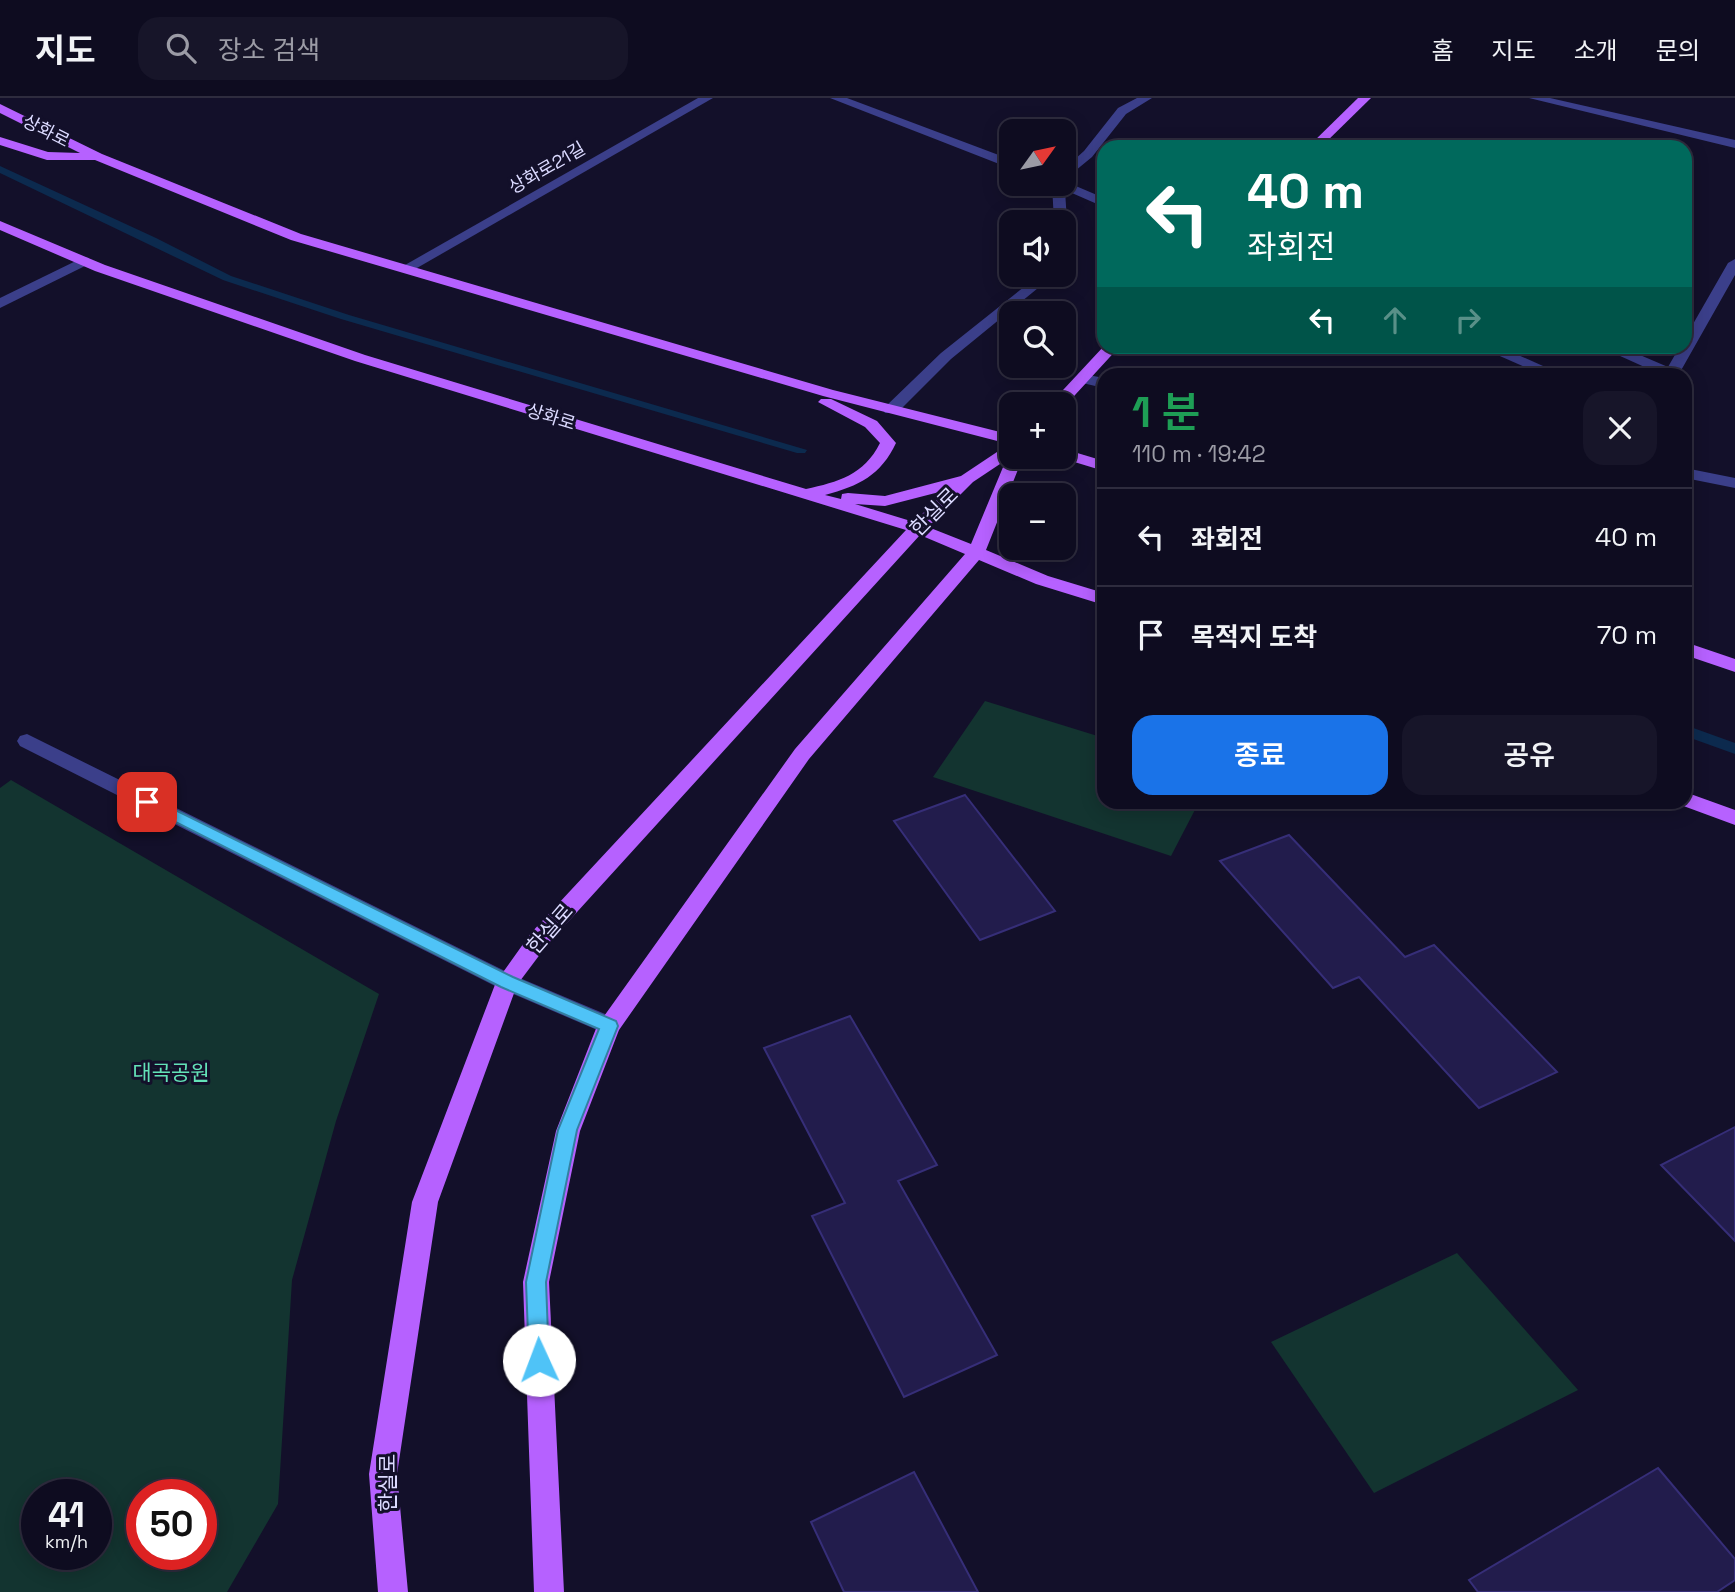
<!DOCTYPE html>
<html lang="ko">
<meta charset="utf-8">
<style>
body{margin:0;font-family:"Space Grotesk","Noto Sans KR",sans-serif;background:#171529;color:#f1f3f6;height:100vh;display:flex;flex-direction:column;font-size:26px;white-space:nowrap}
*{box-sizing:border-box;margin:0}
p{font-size:23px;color:#9b9ba5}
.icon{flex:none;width:38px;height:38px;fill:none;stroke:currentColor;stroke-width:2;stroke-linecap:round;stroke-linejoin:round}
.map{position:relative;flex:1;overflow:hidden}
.side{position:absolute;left:1097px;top:270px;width:595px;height:441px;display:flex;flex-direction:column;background:#0e0c20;border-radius:21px;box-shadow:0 4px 18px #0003,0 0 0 2px #2e2c3e}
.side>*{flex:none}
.banner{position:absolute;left:1097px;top:42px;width:595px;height:214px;border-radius:21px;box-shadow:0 4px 18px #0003,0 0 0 2px #2e2c3e;background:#00695c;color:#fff;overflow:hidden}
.needle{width:46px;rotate:57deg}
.tools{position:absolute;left:999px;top:21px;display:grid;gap:14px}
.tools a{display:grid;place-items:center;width:77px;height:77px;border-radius:14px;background:#0e0c20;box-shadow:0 4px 18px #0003,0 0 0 2px #2e2c3e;font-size:35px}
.speed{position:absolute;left:21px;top:1381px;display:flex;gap:14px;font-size:35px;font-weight:700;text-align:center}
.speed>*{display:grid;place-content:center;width:91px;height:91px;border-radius:50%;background:#0e0c20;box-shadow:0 4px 18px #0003,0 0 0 2px #2e2c3e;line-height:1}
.speed small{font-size:18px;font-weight:400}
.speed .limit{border:10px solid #d22;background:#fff;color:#111}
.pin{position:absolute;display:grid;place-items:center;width:60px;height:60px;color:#fff;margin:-30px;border-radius:14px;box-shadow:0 4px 10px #0006}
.me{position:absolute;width:77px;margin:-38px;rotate:358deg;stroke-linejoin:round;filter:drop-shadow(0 0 5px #0008)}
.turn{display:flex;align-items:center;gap:24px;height:147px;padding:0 35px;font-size:32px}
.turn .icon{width:91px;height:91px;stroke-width:2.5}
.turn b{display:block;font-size:49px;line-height:60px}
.lanes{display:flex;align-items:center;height:66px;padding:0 35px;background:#0003;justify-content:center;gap:35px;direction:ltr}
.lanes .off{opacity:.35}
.round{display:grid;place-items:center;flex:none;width:74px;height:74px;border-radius:21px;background:#171529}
.head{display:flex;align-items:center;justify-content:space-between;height:119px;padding:0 35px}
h1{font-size:42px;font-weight:600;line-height:52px;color:#1e9e55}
.primary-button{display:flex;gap:14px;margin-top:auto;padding:14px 35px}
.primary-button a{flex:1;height:80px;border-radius:21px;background:#1a73e8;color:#fff;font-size:28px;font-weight:600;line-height:80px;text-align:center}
.primary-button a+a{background:#171529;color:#f1f3f6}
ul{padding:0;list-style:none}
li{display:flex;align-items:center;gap:21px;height:98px;padding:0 35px;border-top:2px solid #2e2c3e}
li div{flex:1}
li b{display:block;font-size:26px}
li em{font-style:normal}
header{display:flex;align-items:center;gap:42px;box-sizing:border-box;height:98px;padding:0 35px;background:#0e0c20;border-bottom:2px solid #2e2c3e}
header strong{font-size:33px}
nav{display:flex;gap:38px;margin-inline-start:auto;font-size:24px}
.search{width:490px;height:63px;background:#171529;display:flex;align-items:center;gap:18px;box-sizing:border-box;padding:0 24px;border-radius:21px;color:#9b9ba5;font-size:26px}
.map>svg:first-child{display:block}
.green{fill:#133430;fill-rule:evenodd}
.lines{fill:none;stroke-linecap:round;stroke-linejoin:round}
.stream{fill:#0c2a4e;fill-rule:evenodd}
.building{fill:#221c4c;stroke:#362e78;stroke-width:2}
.minor{fill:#3b3f8a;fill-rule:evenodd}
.major{fill:#b661ff;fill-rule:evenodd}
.route{fill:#4fc3f7;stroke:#337fa1;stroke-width:2}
.labels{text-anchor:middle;stroke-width:6;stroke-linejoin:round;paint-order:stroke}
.far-street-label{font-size:18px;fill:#dbdaff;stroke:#13102a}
.street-label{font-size:21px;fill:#dbdaff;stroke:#13102a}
.park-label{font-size:21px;fill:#63e2b7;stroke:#13102a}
</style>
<header>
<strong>지도</strong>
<div class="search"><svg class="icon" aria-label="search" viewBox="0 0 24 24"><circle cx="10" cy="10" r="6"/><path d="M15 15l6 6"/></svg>장소 검색</div>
<nav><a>홈</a><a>지도</a><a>소개</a><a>문의</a></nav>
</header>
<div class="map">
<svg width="1735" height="1494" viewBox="0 0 1735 1494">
<rect width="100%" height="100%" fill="#13102a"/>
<g class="green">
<path d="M 985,603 L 1104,640 L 1104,704 L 1199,704 L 1171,758 L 933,679 Z"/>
<path d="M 11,682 L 379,896 L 336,1023 L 292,1182 L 278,1406 L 227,1494 L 0,1494 L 0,690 ZM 37,1396 L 96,1396 L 96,1456 L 37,1456 ZM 142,1396 L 201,1396 L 201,1456 L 142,1456 Z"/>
<path d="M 1457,1155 L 1578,1292 L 1374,1395 L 1271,1244 Z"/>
</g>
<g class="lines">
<g class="stream">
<path d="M 0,68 L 156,140 L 231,178 L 349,217 L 807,352 L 805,355 L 797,355 L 341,221 L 223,182 L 0,75 Z"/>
<path d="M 1685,627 L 1735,645 L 1735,656 L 1685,638 Z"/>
</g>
</g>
<g class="building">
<path d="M 965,697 L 1055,813 L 980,842 L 894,723 Z"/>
<path d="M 1289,737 L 1405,859 L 1434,847 L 1557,974 L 1479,1010 L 1359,879 L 1333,890 L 1220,763 Z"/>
<path d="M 850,918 L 937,1067 L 898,1083 L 997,1257 L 904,1299 L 812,1118 L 845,1105 L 764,950 Z"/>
<path d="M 1735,1029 L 1735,1143 L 1661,1067 Z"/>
<path d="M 1658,1370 L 1735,1461 L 1735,1482 L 1717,1494 L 1478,1494 L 1469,1482 Z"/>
<path d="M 914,1374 L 978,1494 L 844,1494 L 811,1424 Z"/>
</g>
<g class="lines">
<g class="minor">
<path d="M 698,0 L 713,0 L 410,174 L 405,175 L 398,171 Z"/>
<path d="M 830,0 L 847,0 L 1012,62 L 1012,71 Z"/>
<path d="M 1137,0 L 1152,0 L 1126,16 L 1092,59 L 1064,82 L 1064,71 L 1084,53 L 1118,10 Z"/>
<path d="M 1529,0 L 1550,0 L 1735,42 L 1735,50 Z"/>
<path d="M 1064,83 L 1104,100 L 1104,109 L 1065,92 L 1067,124 L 1064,127 L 1064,124 L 1054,124 L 1052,86 L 1064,86 Z"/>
<path d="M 84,159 L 89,160 L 89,166 L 0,210 L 0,200 Z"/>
<path d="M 1735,161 L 1735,177 L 1679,276 L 1660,276 L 1598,248 L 1619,248 L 1668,269 L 1680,248 L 1685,248 L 1685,240 L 1728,165 Z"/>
<path d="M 1039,177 L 1054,177 L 951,261 L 897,315 L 885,315 L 883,312 L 885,309 L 941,255 Z"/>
<path d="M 1477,248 L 1498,248 L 1561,276 L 1541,276 Z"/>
<path d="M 1083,276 L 1104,280 L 1104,290 L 1078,284 L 1075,281 L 1078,278 Z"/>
<path d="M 1685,370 L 1735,380 L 1735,390 L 1685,380 Z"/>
<path d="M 27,636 L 515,878 L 617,921 L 621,928 L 617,935 L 609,937 L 499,890 L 20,648 L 17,643 L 20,638 Z"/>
</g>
<g class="major">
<path d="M 1358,0 L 1371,0 L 1321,49 L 1308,49 Z"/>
<path d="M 0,6 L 102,56 L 301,136 L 833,292 L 1012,337 L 1012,359 L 1023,359 L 986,452 L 1048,478 L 1104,495 L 1104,507 L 1036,486 L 979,462 L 809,661 L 619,932 L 580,1033 L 549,1184 L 564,1494 L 534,1494 L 523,1184 L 556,1033 L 597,928 L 795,651 L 965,456 L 920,437 L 547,847 L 517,887 L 438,1104 L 397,1376 L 408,1494 L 378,1494 L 369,1376 L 412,1104 L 496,884 L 531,835 L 906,432 L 355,263 L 95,173 L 0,132 L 0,123 L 105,167 L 365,257 L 806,391 C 838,384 864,377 880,345 L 865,329 L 818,304 L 821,301 L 831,301 L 877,323 L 896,345 C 881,377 859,388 825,397 L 841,401 L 842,396 L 848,395 L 885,398 L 961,378 L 1009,346 L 823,298 L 291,142 L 95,62 L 47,62 L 0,47 L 0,39 L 48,54 L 80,55 L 0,15 ZM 1006,362 L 971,446 L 928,429 L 973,384 ZM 947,392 L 914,424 L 855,406 L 885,408 Z"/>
<path d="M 1104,248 L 1120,248 L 1064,309 L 1064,306 L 1050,306 Z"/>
<path d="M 1064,351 L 1104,363 L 1104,373 L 1058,359 L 1064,359 Z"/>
<path d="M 1685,544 L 1735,561 L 1735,574 L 1685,557 Z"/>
<path d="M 1685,694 L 1735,712 L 1735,727 L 1678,706 L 1676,704 L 1685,704 Z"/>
</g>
</g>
<path class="route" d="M 147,698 L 513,879 L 616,923 L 618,928 L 577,1032 L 546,1184 L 549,1262 L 546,1268 L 539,1271 L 532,1268 L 529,1262 L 526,1184 L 558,1032 L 599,931 L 501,889 L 142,707 L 139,704 L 142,700 Z"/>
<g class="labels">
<g class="far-street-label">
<text transform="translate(46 33) rotate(27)" y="6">상화로</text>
<text transform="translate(547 70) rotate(-30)" y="6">상화로21길</text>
<text transform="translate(551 319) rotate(17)" y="6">상화로</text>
</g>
<g class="street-label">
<text transform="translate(934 414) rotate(-45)" y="7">한실로</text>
<text transform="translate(550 831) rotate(-49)" y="7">한실로</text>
<text transform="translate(388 1385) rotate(-90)" y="7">한실로</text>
</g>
<g class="park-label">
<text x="171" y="982">대곡공원</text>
</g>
</g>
</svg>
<div class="tools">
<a><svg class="needle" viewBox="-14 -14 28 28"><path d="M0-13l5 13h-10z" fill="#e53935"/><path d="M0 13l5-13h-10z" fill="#9b9ba5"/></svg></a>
<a><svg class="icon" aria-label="sound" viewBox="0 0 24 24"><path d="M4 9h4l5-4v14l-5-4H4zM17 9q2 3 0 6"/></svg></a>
<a><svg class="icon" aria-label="search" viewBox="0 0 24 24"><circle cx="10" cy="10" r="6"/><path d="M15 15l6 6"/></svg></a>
<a>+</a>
<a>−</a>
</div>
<div class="speed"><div>41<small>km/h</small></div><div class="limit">50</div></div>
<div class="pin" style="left:147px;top:704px;background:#d93025"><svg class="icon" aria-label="arrive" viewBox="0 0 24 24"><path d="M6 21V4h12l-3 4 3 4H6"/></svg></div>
<svg class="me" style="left:539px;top:1262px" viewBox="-20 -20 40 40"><circle r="19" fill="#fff"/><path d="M0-13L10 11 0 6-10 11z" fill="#4fc3f7"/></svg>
<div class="banner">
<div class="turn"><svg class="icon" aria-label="left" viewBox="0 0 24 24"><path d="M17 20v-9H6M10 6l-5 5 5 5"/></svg><div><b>40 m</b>좌회전</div></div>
<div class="lanes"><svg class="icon" aria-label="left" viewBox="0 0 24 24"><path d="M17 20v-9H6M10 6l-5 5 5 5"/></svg><svg class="icon off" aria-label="ahead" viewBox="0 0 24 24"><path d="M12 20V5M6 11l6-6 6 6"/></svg><svg class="icon off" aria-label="right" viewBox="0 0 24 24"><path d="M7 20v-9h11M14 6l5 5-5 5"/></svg></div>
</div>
<section class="side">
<div class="head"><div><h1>1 분</h1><p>110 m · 19:42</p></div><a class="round"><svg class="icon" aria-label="close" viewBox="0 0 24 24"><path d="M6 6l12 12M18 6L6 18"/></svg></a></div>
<ul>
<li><svg class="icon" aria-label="left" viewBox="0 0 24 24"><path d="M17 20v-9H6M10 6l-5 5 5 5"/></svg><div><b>좌회전</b></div><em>40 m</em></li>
<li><svg class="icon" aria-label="arrive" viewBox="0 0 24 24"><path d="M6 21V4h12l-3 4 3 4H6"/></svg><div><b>목적지 도착</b></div><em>70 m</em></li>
</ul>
<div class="primary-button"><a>종료</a><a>공유</a></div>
</section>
</div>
